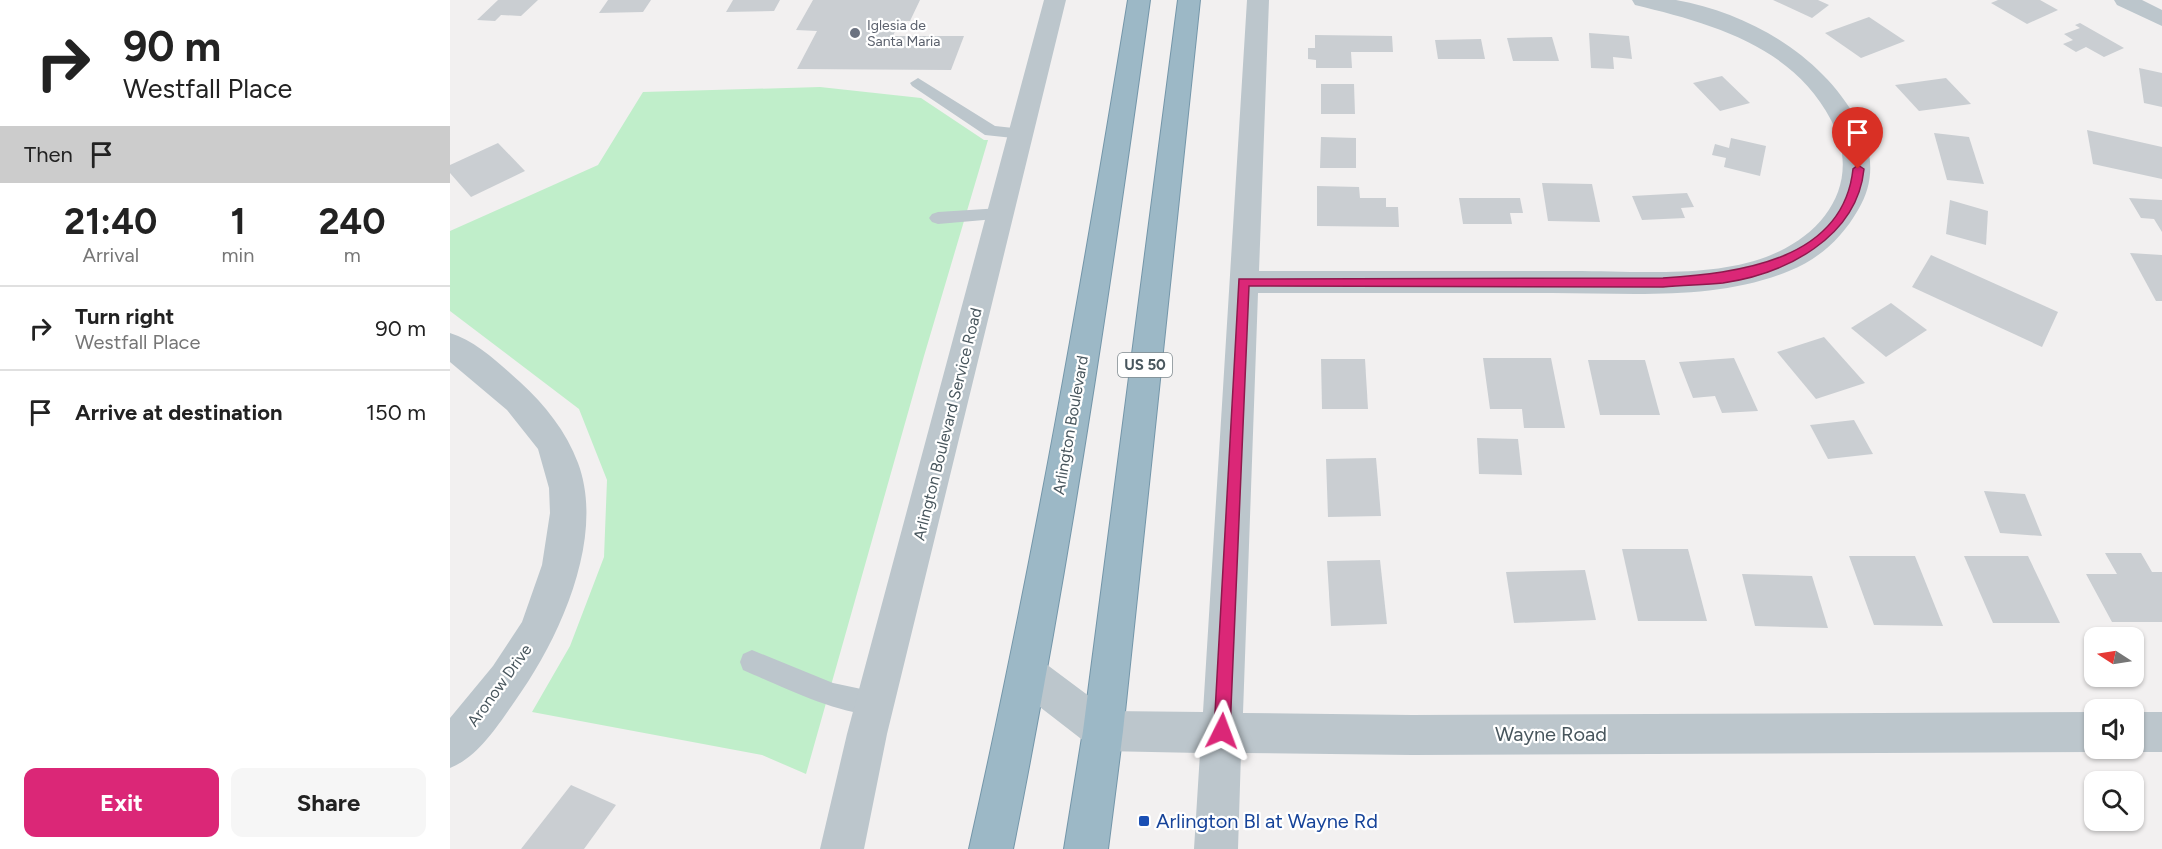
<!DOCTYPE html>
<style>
body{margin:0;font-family:Figtree,sans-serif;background:#f6f6f6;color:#222;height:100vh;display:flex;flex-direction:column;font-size:22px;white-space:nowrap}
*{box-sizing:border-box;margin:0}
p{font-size:20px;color:#767676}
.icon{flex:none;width:33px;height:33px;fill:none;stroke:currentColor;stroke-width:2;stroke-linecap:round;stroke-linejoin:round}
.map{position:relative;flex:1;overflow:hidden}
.sheet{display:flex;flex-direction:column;background:#fff;width:450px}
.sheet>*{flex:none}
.top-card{background:#fff;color:#222;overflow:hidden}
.needle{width:39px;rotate:282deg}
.buttons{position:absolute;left:1634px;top:627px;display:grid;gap:12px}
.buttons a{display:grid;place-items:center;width:60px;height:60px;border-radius:12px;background:#fff;box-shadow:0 2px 4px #0004;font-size:30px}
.pin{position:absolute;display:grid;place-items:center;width:51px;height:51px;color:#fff;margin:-62px -26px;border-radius:50% 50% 50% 0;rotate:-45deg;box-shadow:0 0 6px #0007}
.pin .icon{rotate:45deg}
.me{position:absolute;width:66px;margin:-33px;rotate:3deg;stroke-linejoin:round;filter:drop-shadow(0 0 4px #0008)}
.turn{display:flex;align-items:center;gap:21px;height:126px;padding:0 24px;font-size:27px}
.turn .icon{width:78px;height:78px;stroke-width:2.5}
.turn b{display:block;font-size:42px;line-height:51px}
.then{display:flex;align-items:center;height:57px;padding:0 24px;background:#0003;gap:12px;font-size:22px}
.eta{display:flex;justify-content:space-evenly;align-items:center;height:102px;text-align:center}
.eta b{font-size:36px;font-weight:700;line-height:42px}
.cta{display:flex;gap:12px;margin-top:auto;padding:12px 24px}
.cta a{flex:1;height:69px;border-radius:12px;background:#db2777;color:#fff;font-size:24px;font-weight:700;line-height:69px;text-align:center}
.cta a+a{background:#f6f6f6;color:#222}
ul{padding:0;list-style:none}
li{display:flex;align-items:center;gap:18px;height:84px;padding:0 24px;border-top:2px solid #e0e0e0}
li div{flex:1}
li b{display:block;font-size:22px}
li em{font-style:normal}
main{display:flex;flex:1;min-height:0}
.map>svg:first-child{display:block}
.green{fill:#c0eeca}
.building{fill:#caced2}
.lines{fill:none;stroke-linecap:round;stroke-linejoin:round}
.trunk-casing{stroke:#7496a9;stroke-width:2}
.service{fill:#bcc6cc;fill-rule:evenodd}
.minor{fill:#bcc6cc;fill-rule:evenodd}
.trunk{fill:#9cb8c6;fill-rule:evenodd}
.route{fill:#db2777;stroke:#8e194d;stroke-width:1.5}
.worship-dot{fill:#6b7280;stroke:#fff;stroke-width:2}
.transit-dot{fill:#1a4fb4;stroke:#fff;stroke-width:2}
.labels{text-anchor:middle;stroke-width:4.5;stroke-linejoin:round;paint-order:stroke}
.far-worship-label{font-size:14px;fill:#5b616d;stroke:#fff;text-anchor:start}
.shield{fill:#fff;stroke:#7f898e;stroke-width:1.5}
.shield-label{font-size:15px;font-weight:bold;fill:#48565d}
.street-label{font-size:16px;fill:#48565d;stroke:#fff}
.near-street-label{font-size:20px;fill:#48565d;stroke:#fff}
.near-transit-label{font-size:20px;fill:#164399;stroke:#fff;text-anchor:start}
</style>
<main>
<section class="sheet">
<div class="top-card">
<div class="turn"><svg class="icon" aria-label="right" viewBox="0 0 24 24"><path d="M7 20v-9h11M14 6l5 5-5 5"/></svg><div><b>90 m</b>Westfall Place</div></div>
<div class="then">Then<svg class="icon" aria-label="arrive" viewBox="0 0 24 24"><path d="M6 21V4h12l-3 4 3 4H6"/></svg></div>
</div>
<div class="eta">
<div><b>21:40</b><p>Arrival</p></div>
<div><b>1</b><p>min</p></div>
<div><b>240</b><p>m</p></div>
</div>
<ul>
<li><svg class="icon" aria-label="right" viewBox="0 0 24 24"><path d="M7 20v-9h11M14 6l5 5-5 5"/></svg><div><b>Turn right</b><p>Westfall Place</p></div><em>90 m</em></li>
<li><svg class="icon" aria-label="arrive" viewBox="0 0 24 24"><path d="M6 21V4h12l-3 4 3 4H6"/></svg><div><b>Arrive at destination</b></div><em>150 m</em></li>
</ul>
<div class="cta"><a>Exit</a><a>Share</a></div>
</section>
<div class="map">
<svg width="1712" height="849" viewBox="0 0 1712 849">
<rect width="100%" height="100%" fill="#f2f0f0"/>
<path class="green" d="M 370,87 L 471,98 L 534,140 L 538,140 L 474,356 L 356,774 L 312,755 L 82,712 L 120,646 L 154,557 L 157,480 L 129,409 L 0,311 L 0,231 L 148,165 L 193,92 Z"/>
<g class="building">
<path d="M 48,0 L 88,0 L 71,16 L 51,15 L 45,21 L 27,20 Z"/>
<path d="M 158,0 L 201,0 L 193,12 L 149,13 Z"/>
<path d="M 283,0 L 330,0 L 324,11 L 276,12 Z"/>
<path d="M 363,0 L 470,0 L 460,21 L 449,21 L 443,36 L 514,36 L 501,70 L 347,69 L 367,31 L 346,30 Z"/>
<path d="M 1323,0 L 1368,0 L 1379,5 L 1362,18 Z"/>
<path d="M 1548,0 L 1590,0 L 1608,10 L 1577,24 L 1541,3 Z"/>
<path d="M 1419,17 L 1455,41 L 1411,58 L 1375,33 Z"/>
<path d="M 1630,23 L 1674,48 L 1654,57 L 1636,47 L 1626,52 L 1613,44 L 1623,40 L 1614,34 L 1630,28 L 1625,25 Z"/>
<path d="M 1139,33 L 1179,36 L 1182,59 L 1163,57 L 1164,69 L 1141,68 Z"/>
<path d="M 865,35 L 942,36 L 943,52 L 901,52 L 902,68 L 866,68 L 866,60 L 858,59 L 858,48 L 865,48 Z"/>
<path d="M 1102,37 L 1109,61 L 1063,61 L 1057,38 Z"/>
<path d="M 1031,39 L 1035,59 L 988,59 L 985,40 Z"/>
<path d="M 1689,68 L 1712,73 L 1712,107 L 1694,103 Z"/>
<path d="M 1272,76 L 1300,103 L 1270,111 L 1243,83 Z"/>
<path d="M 1496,78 L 1521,104 L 1469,111 L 1445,85 Z"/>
<path d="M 871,84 L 904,84 L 905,114 L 871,114 Z"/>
<path d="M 1637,130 L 1712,147 L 1712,179 L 1643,164 Z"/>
<path d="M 1484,133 L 1519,137 L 1534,184 L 1497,180 Z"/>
<path d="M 871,137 L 906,138 L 906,168 L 870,168 Z"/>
<path d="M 1281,138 L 1316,146 L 1310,176 L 1274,167 L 1276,158 L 1262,155 L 1265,144 L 1279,148 Z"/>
<path d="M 48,143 L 75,171 L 21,197 L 0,173 L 0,165 Z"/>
<path d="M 1092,183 L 1142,184 L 1150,222 L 1098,221 Z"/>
<path d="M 867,186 L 909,187 L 910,198 L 936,198 L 936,207 L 948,207 L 949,227 L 867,226 Z"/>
<path d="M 1237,193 L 1244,207 L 1231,208 L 1235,218 L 1192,220 L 1182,196 Z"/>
<path d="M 1009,198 L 1070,198 L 1073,213 L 1060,213 L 1062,224 L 1013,224 Z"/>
<path d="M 1679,198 L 1712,200 L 1712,232 L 1704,219 L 1691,218 Z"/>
<path d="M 1500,200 L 1538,211 L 1536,245 L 1496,234 Z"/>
<path d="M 1680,253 L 1712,255 L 1712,301 L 1706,301 Z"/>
<path d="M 1481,255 L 1608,312 L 1592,347 L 1462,287 Z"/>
<path d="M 1441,303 L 1477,330 L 1436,357 L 1401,328 Z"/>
<path d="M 1374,337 L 1415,383 L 1366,399 L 1327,352 Z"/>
<path d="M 1033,358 L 1101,358 L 1115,428 L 1074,428 L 1072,409 L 1040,409 Z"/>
<path d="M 1284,358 L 1308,411 L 1272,413 L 1265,396 L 1243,398 L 1229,362 Z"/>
<path d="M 871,359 L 915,359 L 918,409 L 872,409 Z"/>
<path d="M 1138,360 L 1195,360 L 1210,415 L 1150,415 Z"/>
<path d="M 1404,420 L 1423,454 L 1378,459 L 1360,425 Z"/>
<path d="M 1027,438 L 1068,439 L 1072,475 L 1029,474 Z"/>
<path d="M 926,458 L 931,516 L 878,517 L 876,459 Z"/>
<path d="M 1534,491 L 1575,494 L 1592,536 L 1550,533 Z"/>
<path d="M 1172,549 L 1238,549 L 1257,621 L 1188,621 Z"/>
<path d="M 1655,553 L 1691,553 L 1702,572 L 1712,572 L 1712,622 L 1662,622 L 1636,574 L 1667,574 Z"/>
<path d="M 1399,556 L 1465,556 L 1493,626 L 1424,625 Z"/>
<path d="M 1514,556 L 1578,556 L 1610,623 L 1543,623 Z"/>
<path d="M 930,560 L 937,624 L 881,626 L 877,561 Z"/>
<path d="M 1135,570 L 1146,620 L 1064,623 L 1056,572 Z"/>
<path d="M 1292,574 L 1362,576 L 1378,628 L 1305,626 Z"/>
<path d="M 121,785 L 166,805 L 134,849 L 71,849 Z"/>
</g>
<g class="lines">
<g class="trunk-casing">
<g id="trunk">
<path d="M 678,0 L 700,0 C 661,284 619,568 563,849 L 519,849 C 582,568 632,284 678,0 Z"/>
<path d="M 728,0 L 750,0 L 673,731 L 658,849 L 614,849 L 633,731 Z"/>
</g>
</g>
<g class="service">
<path d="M 468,78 L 545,126 L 572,129 L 580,134 L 572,139 L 535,135 L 462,86 L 460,83 Z"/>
<path d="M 551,208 L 560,214 L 557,218 L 488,224 L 482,222 L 479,218 L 482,214 L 488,212 Z"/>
<path d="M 302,650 L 383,683 L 435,694 L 439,703 L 435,712 C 405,724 324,683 293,670 L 290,662 L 293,654 Z"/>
</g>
<g class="minor">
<path d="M 594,0 L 616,0 L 437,734 L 414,849 L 370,849 L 397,734 Z"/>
<path d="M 797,0 L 819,0 L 809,271 C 914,271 1019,271 1123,271 C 1183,271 1260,278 1316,257 C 1376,235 1413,181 1381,120 C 1343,46 1260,23 1185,5 L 1182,0 C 1196,0 1212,0 1226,0 C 1299,13 1371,55 1407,120 C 1423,150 1426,180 1408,210 C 1392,238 1369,259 1339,271 C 1266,301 1180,293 1102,293 C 1004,293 906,293 808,293 L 793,713 L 962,715 L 1644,712 L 1644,748 L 1653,748 L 1644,752 L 962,755 L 791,753 L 788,849 L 744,849 L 750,753 L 653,751 L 639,745 L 564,687 L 558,674 L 564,661 L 578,655 L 592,661 L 659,711 L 753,712 Z"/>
<path d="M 1664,0 L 1692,0 L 1712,10 L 1712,26 L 1667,5 Z"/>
<path d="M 0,333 C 26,341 50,364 70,382 C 95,405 116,431 128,463 C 156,538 109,640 65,701 C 48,725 28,757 0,768 L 0,718 L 43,666 L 72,622 L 92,565 L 100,513 L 99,488 L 88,449 L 57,410 L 0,362 Z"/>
<path d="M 1683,712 L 1712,712 L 1712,752 L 1683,752 L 1674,748 L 1683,748 Z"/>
</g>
<use href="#trunk" class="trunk"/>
</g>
<path class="route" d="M 1408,165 L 1414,169 C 1407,238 1335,274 1273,283 C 1253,285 1233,285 1213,287 L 799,286 L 780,731 L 778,737 L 772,740 L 766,737 L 764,731 L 789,279 L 1213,278 C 1286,273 1393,262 1403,169 Z"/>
<circle class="worship-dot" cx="405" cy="33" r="6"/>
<rect class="transit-dot" x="688" y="815" width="12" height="12" rx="3"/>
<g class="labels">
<g class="far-worship-label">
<text x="417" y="30">Iglesia de<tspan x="417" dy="16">Santa Maria</tspan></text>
</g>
<rect class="shield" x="668" y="353" width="54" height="24" rx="4.5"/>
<g class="shield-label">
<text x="695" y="370">US 50</text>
</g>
<g class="street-label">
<text transform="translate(497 424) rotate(-76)" y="6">Arlington Boulevard Service Road</text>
<text transform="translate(620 425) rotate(-80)" y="6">Arlington Boulevard</text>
<text transform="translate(49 685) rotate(-54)" y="6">Aronow Drive</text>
</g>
<g class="near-street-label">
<text x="1101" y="741">Wayne Road</text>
</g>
<g class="near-transit-label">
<text x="706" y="828">Arlington Bl at Wayne Rd</text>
</g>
</g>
</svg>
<div class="buttons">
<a><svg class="needle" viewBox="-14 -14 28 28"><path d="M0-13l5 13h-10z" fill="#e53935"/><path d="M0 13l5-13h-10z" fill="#767676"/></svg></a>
<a><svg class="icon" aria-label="sound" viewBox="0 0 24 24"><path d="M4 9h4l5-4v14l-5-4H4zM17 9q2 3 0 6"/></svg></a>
<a><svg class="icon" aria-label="search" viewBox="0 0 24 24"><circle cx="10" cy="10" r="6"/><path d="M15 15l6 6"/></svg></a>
</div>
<div class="pin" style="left:1408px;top:169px;background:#d93025"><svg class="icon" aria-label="arrive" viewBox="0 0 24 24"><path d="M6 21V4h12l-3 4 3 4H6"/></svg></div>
<svg class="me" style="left:772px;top:731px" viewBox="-20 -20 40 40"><path d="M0-17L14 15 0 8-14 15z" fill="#db2777" stroke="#fff" stroke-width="4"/></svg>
</div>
</main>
